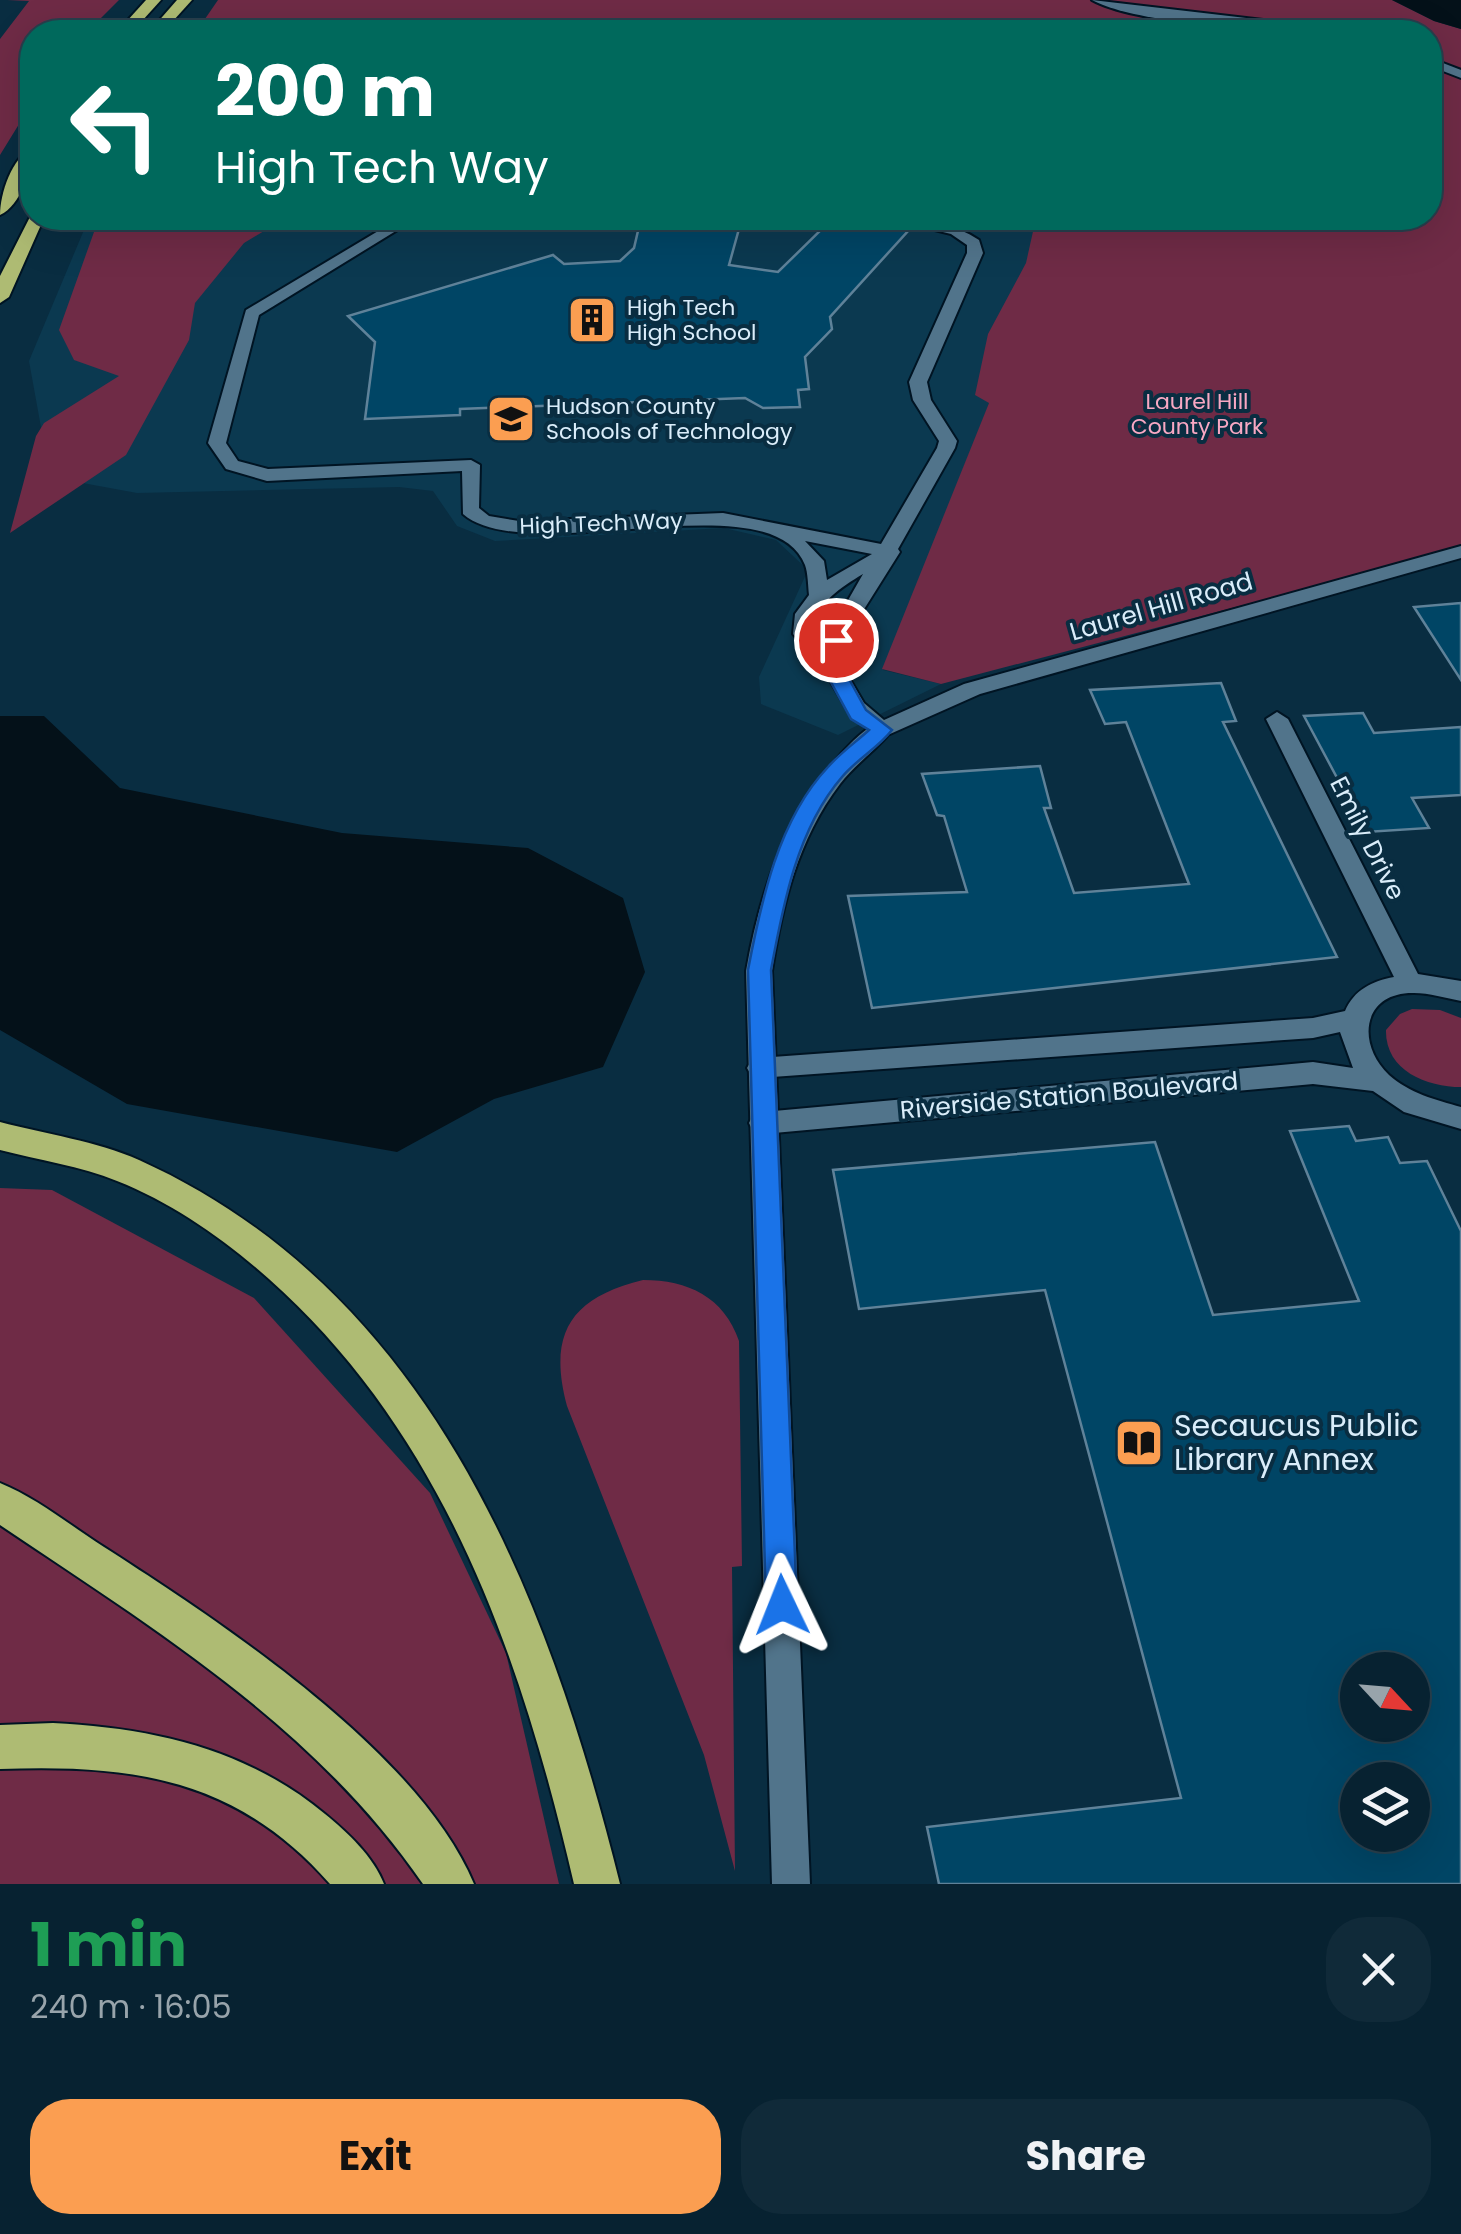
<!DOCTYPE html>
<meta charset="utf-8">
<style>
body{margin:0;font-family:Poppins,sans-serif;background:#102a39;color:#f1f3f6;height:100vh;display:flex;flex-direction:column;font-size:38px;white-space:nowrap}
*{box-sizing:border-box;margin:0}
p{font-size:32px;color:#98a4ab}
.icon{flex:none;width:55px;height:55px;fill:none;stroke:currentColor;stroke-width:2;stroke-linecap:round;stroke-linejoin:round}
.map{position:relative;height:1884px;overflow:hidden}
.panel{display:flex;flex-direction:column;background:#072231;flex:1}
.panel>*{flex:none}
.banner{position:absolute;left:20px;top:20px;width:1422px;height:210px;border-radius:40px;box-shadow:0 10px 40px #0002,0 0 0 2px #283f4d;background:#00695c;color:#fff;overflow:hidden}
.needle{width:65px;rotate:116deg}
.controls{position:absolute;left:1340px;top:1652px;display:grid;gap:20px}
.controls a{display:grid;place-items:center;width:90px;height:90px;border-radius:50%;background:#072231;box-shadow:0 10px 40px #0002,0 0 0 2px #283f4d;font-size:50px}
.pin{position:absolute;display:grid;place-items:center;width:85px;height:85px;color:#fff;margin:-42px;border:5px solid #fff;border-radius:50%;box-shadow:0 2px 10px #0007}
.me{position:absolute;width:110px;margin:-55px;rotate:358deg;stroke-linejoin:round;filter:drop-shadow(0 0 8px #0008)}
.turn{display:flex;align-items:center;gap:35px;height:210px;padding:0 30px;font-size:45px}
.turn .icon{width:130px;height:130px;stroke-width:2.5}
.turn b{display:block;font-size:70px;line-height:85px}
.round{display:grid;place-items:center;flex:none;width:105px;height:105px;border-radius:40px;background:#102a39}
.overview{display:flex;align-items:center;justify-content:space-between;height:170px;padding:0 30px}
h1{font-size:60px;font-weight:700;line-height:75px;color:#1e9e55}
.button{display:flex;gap:20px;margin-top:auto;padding:20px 30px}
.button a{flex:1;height:115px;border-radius:40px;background:#fb9e51;color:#111;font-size:40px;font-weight:700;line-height:115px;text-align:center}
.button a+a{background:#102a39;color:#f1f3f6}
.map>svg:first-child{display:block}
.built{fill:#0b3950}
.green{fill:#6f2b46}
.water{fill:#041119}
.building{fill:#004565;stroke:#5f8299;stroke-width:2.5;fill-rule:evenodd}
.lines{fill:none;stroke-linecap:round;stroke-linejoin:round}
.street-casing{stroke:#001423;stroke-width:4}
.secondary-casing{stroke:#001423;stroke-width:4}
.highway-casing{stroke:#001423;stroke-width:4}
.street{fill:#51748b;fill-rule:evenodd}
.secondary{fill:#51748b;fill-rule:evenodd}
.highway{fill:#aebb73;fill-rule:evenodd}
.route{fill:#1a73e8;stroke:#114b97;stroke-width:2.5}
.labels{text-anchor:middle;stroke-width:8;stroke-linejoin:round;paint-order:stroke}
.far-poi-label{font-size:22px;fill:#daedfa;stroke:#092d41;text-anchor:start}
.far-park-label{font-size:22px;fill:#f8a8c3;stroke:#092d41}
.far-street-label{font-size:22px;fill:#daedfa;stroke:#092d41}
.street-label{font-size:25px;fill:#daedfa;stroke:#092d41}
.near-poi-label{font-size:30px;fill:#daedfa;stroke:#092d41;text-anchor:start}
</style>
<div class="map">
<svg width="1461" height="1884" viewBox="0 0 1461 1884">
<rect width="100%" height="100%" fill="#092d41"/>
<path class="built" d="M 89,218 L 1055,218 L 1035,288 L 883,670 L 941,684 L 838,735 L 761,704 L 759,677 L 808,570 L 776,540 L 724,528 L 495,541 L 457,526 L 433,491 L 399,487 L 137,493 L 50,477 L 29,361 Z"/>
<g class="green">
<path d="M 7,0 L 119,0 L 87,32 L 32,32 L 32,103 L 0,155 L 0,39 L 29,1 Z"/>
<path d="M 218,0 L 1392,0 L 1434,21 L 1461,29 L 1461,548 L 941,684 L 882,669 L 989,403 L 975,395 L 988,334 L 1026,263 L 1036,218 L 1430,218 L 1430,32 L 196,32 Z"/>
<path d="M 99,218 L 286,218 L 244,243 L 195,303 L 189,340 L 126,455 L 10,533 L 36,436 L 44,423 L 119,376 L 74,360 L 59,330 Z"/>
<path d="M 1412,1009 L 1440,1010 L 1461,1018 L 1461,1087 C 1426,1087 1385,1070 1386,1030 L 1400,1014 Z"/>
<path d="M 0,1188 L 52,1190 L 254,1298 L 430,1493 L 506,1653 L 559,1884 L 0,1884 Z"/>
<path d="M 643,1280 C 688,1280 724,1297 739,1341 L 742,1566 L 732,1567 L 735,1871 L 704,1755 L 567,1406 C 548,1335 569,1298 643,1280 Z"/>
</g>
<g class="water">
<path d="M 1392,0 L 1461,0 L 1461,29 L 1434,21 Z"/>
<path d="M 0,716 L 44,716 L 120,788 L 342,833 L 528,848 L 623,898 L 645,972 L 603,1067 L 494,1099 L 397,1152 L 127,1104 L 0,1030 Z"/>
</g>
<g class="building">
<path d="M 641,218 L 742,218 L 729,265 L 778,272 L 833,218 L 908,231 L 830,317 L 832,329 L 805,357 L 809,389 L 798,390 L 800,407 L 763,408 L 745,398 L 460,409 L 460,415 L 365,419 L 375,342 L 348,316 L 553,255 L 564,264 L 620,261 L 634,248 Z"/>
<path d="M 1461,603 L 1461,680 L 1414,607 Z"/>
<path d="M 1221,683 L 1236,721 L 1223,722 L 1337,957 L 872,1008 L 848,896 L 967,892 L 944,816 L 937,815 L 922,774 L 1040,766 L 1051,808 L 1044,808 L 1074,893 L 1189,884 L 1126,722 L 1105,724 L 1090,690 Z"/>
<path d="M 1363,713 L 1374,733 L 1461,727 L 1461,795 L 1412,798 L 1429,828 L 1366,832 L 1304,716 Z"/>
<path d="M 1349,1126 L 1356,1141 L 1388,1137 L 1400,1163 L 1427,1161 L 1461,1231 L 1461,1884 L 939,1884 L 927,1827 L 1181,1798 L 1045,1290 L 859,1309 L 833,1170 L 1155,1142 L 1213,1315 L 1359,1301 L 1290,1131 ZM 1358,1670 L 1412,1670 L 1412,1725 L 1358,1725 ZM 1358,1780 L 1412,1780 L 1412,1835 L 1358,1835 Z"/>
</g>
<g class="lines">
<g class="street-casing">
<g id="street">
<path d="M 1092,0 L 1333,28 L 1339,32 C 1288,35 1135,24 1092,0 Z"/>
<path d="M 1430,58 L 1461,70 L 1461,78 L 1430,66 Z"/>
<path d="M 400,218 L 417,218 L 259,315 L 226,443 L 238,461 L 268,469 L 471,460 L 480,465 L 479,508 L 489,516 L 519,521 L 723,513 L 881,544 L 937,448 L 939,441 L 913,400 L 909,382 L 967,253 L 967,245 L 951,234 L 886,218 C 918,216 952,222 979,240 L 983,253 L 927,382 L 931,400 L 957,441 L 955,448 L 898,549 L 900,552 L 851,630 L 841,664 L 864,703 L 884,720 L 964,684 L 1461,546 L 1461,558 L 980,694 L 890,734 L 874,734 L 849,713 L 824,670 L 793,634 L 795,614 L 809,595 C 808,586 808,573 805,565 C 771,478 528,570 463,514 L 462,471 L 267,481 L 226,469 L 208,443 L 246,310 ZM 805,541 L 872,554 L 827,580 L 824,561 ZM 863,574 L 831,630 L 826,647 L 811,627 C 820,601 840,588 863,574 Z"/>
<path d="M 1277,712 L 1288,719 L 1418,974 L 1461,981 L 1461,1001 C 1446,998 1429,993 1414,993 C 1362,992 1356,1044 1389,1075 C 1409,1093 1436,1100 1461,1107 L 1461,1129 L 1404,1112 L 1373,1091 L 1313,1084 L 763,1134 L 753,1131 L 749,1123 L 753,1115 L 763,1112 L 1313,1062 L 1353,1068 L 1340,1032 L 1313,1038 L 760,1078 L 751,1075 L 747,1068 L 751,1061 L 760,1058 L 1313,1018 L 1345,1011 C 1354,990 1372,981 1394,977 L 1266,719 Z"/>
</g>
</g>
<g class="secondary-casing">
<path id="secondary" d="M 882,722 L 893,729 C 878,749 855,764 840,784 C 798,839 782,905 772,971 L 810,1884 L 772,1884 L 746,971 C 760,891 785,817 840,755 C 851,743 866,726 882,722 Z"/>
</g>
<g class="highway-casing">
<g id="highway">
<path d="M 146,0 L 161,0 L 132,32 L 117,32 Z"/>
<path d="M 177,0 L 192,0 L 163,32 L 149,32 Z"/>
<path d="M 32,148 C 33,169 20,206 0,215 C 0,193 12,158 32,148 Z"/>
<path d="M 32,213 L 32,218 L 44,218 L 9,297 L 0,303 L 0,276 Z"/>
<path d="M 0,1122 C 45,1134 97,1141 139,1160 C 431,1292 547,1593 620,1884 L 574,1884 C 522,1660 446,1436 269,1279 C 225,1240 173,1203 117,1181 C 81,1166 38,1160 0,1150 Z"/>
<path d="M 0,1483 C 37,1498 71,1526 104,1547 C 222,1623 419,1752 474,1884 L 423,1884 C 315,1727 156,1630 0,1525 Z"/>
<path d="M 53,1723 C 153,1728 247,1749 325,1814 C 348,1833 373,1856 384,1884 L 330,1884 C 238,1779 134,1764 0,1769 L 0,1725 Z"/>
</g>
</g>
<use href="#street" class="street"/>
<use href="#secondary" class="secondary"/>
<use href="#highway" class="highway"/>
</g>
<path class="route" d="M 830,636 L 846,640 L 841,664 L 866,710 L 892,730 C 878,748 857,759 842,777 C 797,829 783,905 771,970 L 797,1605 L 793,1616 L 782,1621 L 770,1616 L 766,1605 L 748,970 C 761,902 778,820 828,767 C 840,753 856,742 869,730 L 851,719 L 821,664 Z"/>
<defs>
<g id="building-square" transform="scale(2.5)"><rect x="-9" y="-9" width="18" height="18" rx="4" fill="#fb9e51" stroke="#092d41"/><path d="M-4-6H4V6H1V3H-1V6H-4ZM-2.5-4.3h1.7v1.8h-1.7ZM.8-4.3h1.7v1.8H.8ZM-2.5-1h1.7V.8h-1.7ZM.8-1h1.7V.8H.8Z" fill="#111"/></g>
<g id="school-square" transform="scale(2.5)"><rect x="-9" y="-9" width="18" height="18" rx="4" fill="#fb9e51" stroke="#092d41"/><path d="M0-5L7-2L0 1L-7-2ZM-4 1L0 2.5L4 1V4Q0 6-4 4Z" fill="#111"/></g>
<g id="library-square" transform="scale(2.5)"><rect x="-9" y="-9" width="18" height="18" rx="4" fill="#fb9e51" stroke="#092d41"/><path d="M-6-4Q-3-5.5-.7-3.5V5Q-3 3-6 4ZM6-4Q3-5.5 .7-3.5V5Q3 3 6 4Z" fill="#111"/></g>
</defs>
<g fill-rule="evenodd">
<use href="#building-square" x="592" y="320"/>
<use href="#school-square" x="511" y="419"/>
<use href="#library-square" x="1139" y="1443"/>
</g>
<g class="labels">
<g class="far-poi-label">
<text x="627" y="315">High Tech<tspan x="627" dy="25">High School</tspan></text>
<text x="546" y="414">Hudson County<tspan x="546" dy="25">Schools of Technology</tspan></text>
</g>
<g class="far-park-label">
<text x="1197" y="409">Laurel Hill<tspan x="1197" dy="25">County Park</tspan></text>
</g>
<g class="far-street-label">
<text transform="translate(601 523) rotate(-2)" y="8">High Tech Way</text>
</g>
<g class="street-label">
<text transform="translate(1161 606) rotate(-16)" y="9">Laurel Hill Road</text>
<text transform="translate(1368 838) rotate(63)" y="9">Emily Drive</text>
<text transform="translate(1069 1095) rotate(-5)" y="9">Riverside Station Boulevard</text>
</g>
<g class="near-poi-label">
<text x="1174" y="1436">Secaucus Public<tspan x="1174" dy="34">Library Annex</tspan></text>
</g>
</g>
</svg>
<div class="controls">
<a><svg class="needle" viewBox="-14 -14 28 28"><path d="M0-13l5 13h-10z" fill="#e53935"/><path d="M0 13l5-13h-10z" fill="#98a4ab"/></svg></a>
<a><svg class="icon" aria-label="layers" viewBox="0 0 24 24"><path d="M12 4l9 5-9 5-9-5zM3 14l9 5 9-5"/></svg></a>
</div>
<div class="pin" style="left:836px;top:640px;background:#d93025"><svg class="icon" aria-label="arrive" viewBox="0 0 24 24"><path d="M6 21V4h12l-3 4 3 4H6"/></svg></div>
<svg class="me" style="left:782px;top:1605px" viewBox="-20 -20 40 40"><path d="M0-17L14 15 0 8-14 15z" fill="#1a73e8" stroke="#fff" stroke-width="4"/></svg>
<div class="banner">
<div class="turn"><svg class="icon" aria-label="left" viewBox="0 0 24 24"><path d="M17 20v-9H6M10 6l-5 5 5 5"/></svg><div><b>200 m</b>High Tech Way</div></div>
</div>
</div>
<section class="panel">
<div class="overview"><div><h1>1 min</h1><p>240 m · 16:05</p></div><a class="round"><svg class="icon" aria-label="close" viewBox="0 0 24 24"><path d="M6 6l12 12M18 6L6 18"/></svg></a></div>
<div class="button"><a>Exit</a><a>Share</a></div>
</section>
